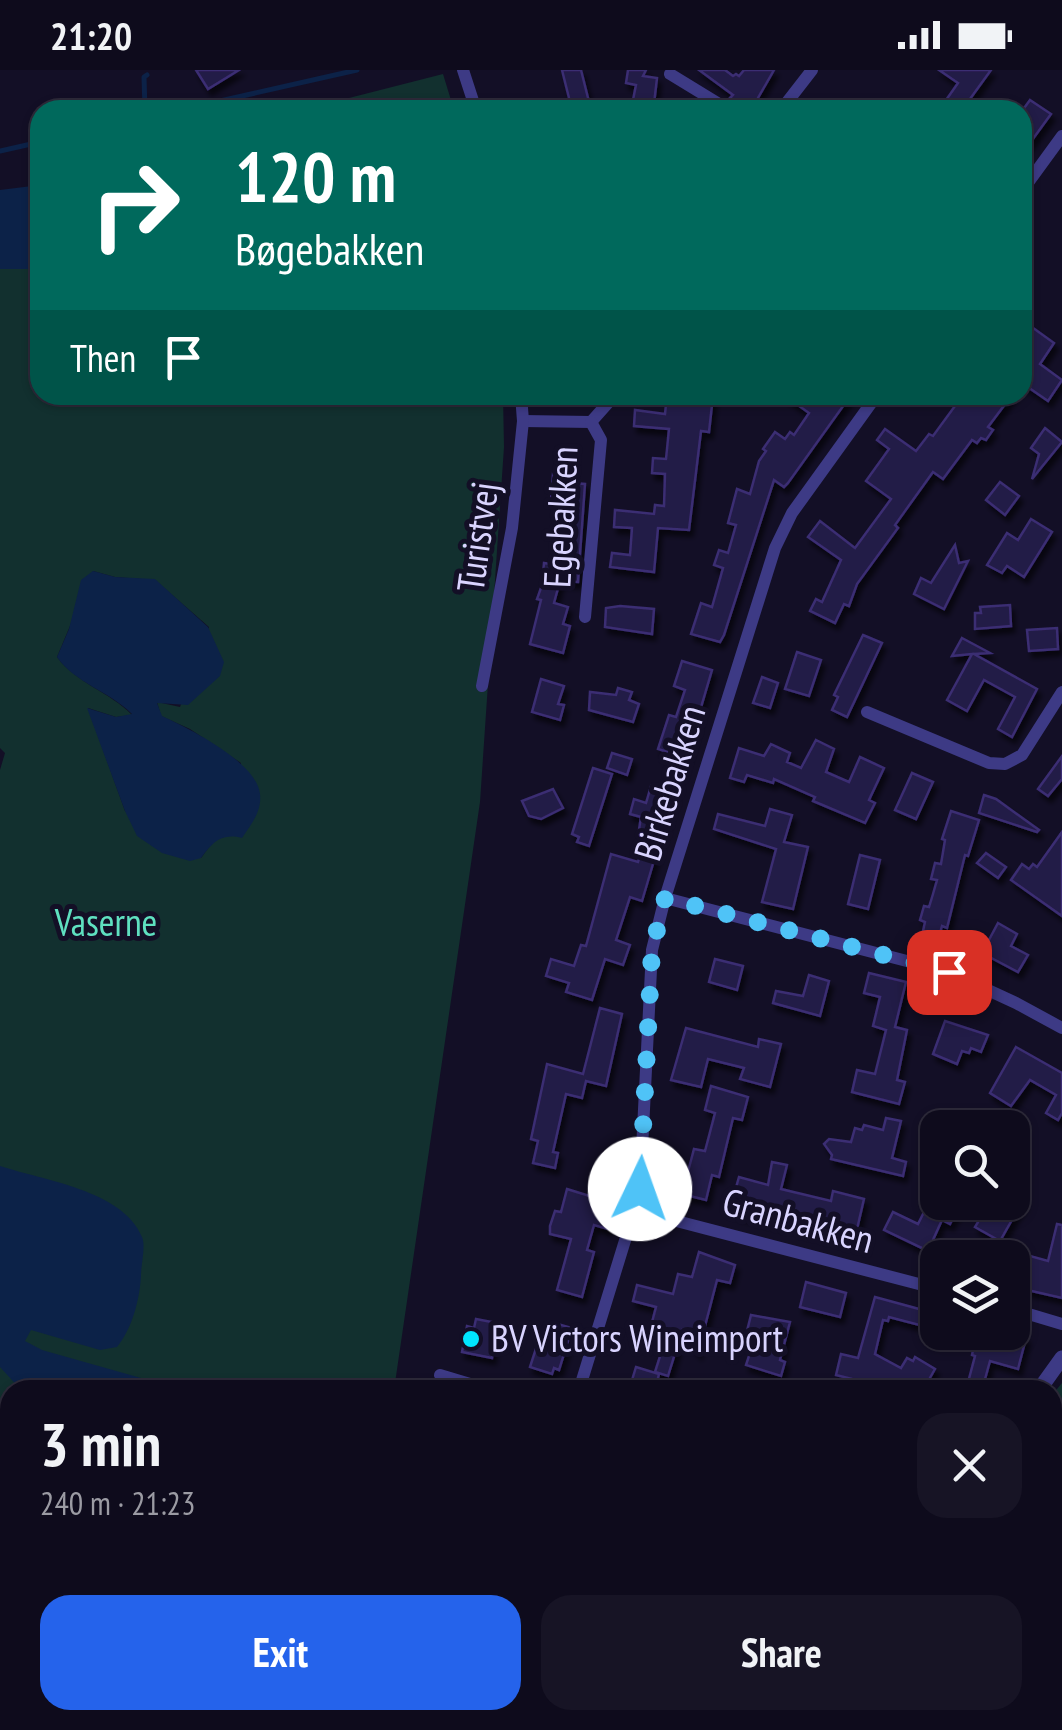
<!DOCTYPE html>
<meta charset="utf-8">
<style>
body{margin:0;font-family:"PT Sans Narrow",sans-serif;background:#171425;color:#f1f3f6;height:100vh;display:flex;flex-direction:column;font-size:38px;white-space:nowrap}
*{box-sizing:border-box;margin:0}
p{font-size:32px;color:#9b9ba3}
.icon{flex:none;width:55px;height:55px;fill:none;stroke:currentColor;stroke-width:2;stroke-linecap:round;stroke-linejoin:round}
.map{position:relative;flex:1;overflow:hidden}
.sheet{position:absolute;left:0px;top:1310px;width:1062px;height:350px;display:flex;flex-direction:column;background:#0e0b1c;border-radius:30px 30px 0 0;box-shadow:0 2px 8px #0004,0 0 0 2px #2e2b3b}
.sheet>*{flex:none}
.top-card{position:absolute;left:30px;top:30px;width:1002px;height:305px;border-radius:30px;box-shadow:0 2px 8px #0004,0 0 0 2px #2e2b3b;background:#00695c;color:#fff;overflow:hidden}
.tools{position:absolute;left:920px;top:1040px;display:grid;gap:20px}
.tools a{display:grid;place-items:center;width:110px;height:110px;border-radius:20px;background:#0e0b1c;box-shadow:0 2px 8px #0004,0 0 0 2px #2e2b3b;font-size:50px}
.pin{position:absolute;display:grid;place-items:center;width:85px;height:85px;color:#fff;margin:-42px;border-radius:20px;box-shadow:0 5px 15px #0006}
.me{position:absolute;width:110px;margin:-55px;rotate:3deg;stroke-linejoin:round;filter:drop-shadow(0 0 8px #0008)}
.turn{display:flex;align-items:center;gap:35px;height:210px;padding:0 40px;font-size:45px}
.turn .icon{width:130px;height:130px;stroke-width:2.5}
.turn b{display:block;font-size:70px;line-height:85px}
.then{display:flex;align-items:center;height:95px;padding:0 40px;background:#0003;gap:20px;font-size:38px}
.round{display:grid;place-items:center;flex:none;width:105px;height:105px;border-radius:30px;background:#171425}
.overview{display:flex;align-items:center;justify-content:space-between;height:170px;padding:0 40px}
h1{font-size:60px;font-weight:700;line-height:75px}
.button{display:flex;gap:20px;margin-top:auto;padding:20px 40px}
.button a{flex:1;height:115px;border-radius:30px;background:#2563eb;color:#fff;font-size:40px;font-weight:700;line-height:115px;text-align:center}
.button a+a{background:#171425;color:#f1f3f6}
.status{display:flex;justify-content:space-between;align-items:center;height:70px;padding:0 50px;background:#0e0b1c;direction:ltr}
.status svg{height:28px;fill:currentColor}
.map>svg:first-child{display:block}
.green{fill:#12302f;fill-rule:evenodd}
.water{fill:#0c2248}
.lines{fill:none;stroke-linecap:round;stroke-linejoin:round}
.stream{stroke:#0c2248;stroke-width:5}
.building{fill:#241b47;stroke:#3b2d73;stroke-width:2.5;filter:url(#shadow)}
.minor{stroke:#3d3a85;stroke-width:12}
.tertiary{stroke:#3d3a85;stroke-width:15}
.route{stroke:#4fc3f7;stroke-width:18;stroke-dasharray:0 32.4}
.poi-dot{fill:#00e5ff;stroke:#130f26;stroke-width:4}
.labels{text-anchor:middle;stroke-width:10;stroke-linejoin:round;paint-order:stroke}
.street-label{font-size:38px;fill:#d9d4ff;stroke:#130f26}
.park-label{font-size:38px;fill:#5fe0c0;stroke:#130f26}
.poi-label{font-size:38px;fill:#d9d4ff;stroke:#130f26;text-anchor:start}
</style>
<div class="status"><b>21:20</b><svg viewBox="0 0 49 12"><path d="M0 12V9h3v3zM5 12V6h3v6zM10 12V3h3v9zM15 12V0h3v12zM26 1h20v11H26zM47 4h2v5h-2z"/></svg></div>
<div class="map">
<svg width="1062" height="1660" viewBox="0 0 1062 1660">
<defs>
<filter id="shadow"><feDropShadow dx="3.5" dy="6" stdDeviation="2.5" flood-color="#0009"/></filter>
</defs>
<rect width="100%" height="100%" fill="#130f26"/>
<g class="green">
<path d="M 443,4 L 454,40 L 302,40 Z"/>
<path d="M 0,199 L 40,199 L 40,325 L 503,325 L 504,377 L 480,732 L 394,1320 L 10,1320 L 10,1650 L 169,1650 L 161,1655 L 163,1660 L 0,1660 L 0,700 L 5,683 L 0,678 ZM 93,501 L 115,507 L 155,510 L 209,557 L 180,637 L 157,632 L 161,646 L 190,659 L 241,693 L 230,765 L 214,770 L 201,788 L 125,741 L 88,638 L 116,647 L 132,645 C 110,622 76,613 57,587 Z"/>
<path d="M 1062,1313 L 1062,1660 L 960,1660 L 958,1650 L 1052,1650 L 1052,1325 Z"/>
<path d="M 203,1650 L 561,1650 L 564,1660 L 212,1660 Z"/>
</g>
<g class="water">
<path d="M 40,115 L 40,199 L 0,199 L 0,120 Z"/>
<path d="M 93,501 L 115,507 L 155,509 L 208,557 L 224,592 L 220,606 L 188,635 L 157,633 L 162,646 C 188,658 257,692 260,724 C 262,742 251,754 242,768 C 221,763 213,772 201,788 L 190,791 L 162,783 L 137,766 L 125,741 L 87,638 L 116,647 L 132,644 C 109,621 75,613 57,587 L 69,559 L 81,510 Z"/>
<path d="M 0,1096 C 42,1110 123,1120 142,1167 C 146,1176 141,1194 141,1205 C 140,1229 132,1259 117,1277 L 100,1280 L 31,1260 L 25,1271 L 42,1280 L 141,1308 L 154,1320 L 21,1320 L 0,1297 Z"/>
</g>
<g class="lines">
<g class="stream">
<path d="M 145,40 L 144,7 L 147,5"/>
<path d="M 180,40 L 357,0"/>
<path d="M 0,81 L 40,72"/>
</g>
</g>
<g class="building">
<path d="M 196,0 L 239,0 L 208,19 Z"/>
<path d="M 562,0 L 581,0 L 591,40 L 572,40 Z"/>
<path d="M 628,0 L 646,0 L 643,6 L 657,8 L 654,34 L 649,34 L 648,40 L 631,40 L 636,15 L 626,13 Z"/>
<path d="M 699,0 L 725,0 L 733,6 L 736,4 L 739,6 L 744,0 L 774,0 L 751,40 L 730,28 L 733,25 Z"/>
<path d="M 939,0 L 991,0 L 962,40 L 939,40 L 958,13 Z"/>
<path d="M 1030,30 L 1051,44 L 1022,84 L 1022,41 Z"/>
<path d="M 1029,255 L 1054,273 L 1040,294 L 1062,310 L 1048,331 L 1022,313 L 1022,304 L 1030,293 L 1022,288 L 1022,264 Z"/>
<path d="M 667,325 L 713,326 L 709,362 L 701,361 L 689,460 L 658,458 L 654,502 L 610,497 L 612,483 L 630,485 L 632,458 L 614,457 L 615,440 L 654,444 L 655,435 L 664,436 L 665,404 L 652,403 L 653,388 L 666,389 L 669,359 L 634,356 L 635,340 L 665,344 Z"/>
<path d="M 784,325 L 851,325 L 788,413 L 784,417 L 774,410 L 724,565 L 720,572 L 691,564 L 701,533 L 712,537 L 723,498 L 714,495 L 719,480 L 728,483 L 736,455 L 728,453 L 737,419 L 750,424 L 759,391 L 766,381 L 763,379 L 775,362 L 785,369 L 790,362 L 794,365 L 809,343 Z"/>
<path d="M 963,325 L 1012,325 L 988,357 L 993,360 L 986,370 L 981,368 L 977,373 L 972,370 L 943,409 L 933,402 L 895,455 L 898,458 L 857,514 L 849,536 L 844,534 L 835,553 L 810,541 L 816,529 L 822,532 L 841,490 L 808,467 L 820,451 L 855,478 L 891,429 L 866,411 L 889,379 L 877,370 L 885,359 L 916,381 L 929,364 L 933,366 Z"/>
<path d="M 1045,358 L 1062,372 L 1032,409 L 1039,384 L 1031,378 Z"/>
<path d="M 553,404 L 572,406 L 572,413 L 585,414 L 578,512 L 560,511 L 554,533 L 568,537 L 563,554 L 570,556 L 563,583 L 530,574 L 541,530 L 537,529 L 542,515 L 544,493 L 556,495 L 557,483 L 560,483 L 562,430 L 551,430 Z"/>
<path d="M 1000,412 L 1019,426 L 1005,445 L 986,430 Z"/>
<path d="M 1031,449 L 1052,462 L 1024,507 L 1007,496 L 1002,503 L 987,495 L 1007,463 L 1018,470 Z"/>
<path d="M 955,475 L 959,493 L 968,491 L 944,539 L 914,524 L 921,508 L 931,513 Z"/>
<path d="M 1010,535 L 1011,556 L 975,559 L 975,543 L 981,543 L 980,537 Z"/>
<path d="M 620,536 L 654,539 L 652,564 L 605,557 L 606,538 Z"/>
<path d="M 1057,558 L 1058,579 L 1029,581 L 1027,560 Z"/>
<path d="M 863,565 L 882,573 L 847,647 L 832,640 L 838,627 L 834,625 Z"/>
<path d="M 962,568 L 990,583 L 974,584 L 1037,619 L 1012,667 L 998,659 L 1015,627 L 984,610 L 967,641 L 947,630 L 972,584 L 952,586 Z"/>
<path d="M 797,582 L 821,590 L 809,626 L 785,619 Z"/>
<path d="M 682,591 L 712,600 L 686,688 L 658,679 L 669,645 L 676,647 L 685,620 L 674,616 Z"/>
<path d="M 762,607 L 778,613 L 770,638 L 753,633 Z"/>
<path d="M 541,609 L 564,616 L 558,634 L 564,635 L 560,650 L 532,642 Z"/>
<path d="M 618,618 L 632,622 L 629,630 L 639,634 L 633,652 L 589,640 L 590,622 L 616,625 Z"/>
<path d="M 816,670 L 834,679 L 826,702 L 849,712 L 860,687 L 884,698 L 869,730 L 875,733 L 865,753 L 813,731 L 815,727 L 774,709 L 773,713 L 747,705 L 744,712 L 730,708 L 739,678 L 764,686 L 771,674 L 790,683 L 787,692 L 801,698 Z"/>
<path d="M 612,683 L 632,689 L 627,705 L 607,698 Z"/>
<path d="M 1062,686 L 1062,709 L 1048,726 L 1038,719 Z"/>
<path d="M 593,698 L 612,704 L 589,776 L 577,772 L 579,767 L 572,764 Z"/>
<path d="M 912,703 L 933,712 L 916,749 L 895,740 Z"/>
<path d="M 651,716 L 674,723 L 642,831 L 630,827 L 616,870 L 630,875 L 623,895 L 605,889 L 592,930 L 566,922 L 569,913 L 546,906 L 551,889 L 574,896 L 581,875 L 586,876 L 611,784 L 638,792 L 645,768 L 638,766 L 641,747 L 630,744 L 634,729 L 646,733 Z"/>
<path d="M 553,719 L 563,738 L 541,749 L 529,746 L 522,731 Z"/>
<path d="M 984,725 L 996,729 L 1039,760 L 1037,762 L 979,743 Z"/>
<path d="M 770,739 L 792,745 L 784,772 L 808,777 L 793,839 L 762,832 L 776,779 L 714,759 L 718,744 L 765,756 Z"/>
<path d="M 951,741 L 979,750 L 968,786 L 965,785 L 947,858 L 942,856 L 940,863 L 935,864 L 923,861 L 925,852 L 920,850 L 924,836 L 929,837 L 933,824 L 937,810 L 931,809 L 935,793 L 941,794 L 945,770 L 942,769 Z"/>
<path d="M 1062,762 L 1062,846 L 1011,810 L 1022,794 L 1029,799 L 1033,794 L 1037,797 Z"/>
<path d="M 986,783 L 1006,797 L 998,808 L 977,793 Z"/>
<path d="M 860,785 L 880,790 L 868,839 L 848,834 Z"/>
<path d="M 998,853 L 1017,864 L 1011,876 L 1028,885 L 1018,902 L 982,883 Z"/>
<path d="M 715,889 L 743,896 L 737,920 L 709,912 Z"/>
<path d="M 869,903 L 906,912 L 895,957 L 907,960 L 897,1010 L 905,1012 L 899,1034 L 852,1022 L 857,1000 L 875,1004 L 886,960 L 873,956 L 880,927 L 864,923 Z"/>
<path d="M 809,905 L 829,911 L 820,946 L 773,933 L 776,921 L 803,926 Z"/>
<path d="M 600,938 L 622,944 L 606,1016 L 586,1011 L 582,1028 L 566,1024 L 553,1082 L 558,1083 L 555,1098 L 533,1093 L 538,1071 L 531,1069 L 547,994 L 583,1004 Z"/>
<path d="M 945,951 L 988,965 L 981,982 L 971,978 L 969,983 L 962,981 L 957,994 L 933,984 Z"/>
<path d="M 686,958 L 758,977 L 759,969 L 781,974 L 770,1017 L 740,1009 L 744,998 L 708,989 L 701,1017 L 671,1010 Z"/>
<path d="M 1016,977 L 1062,1003 L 1062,1043 L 1058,1050 L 1046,1043 L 1056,1025 L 1030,1010 L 1011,1036 L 990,1023 Z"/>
<path d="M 711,1016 L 748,1027 L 742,1050 L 733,1048 L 719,1107 L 712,1105 L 706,1130 L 682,1124 L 694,1079 L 705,1081 L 715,1043 L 705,1040 Z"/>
<path d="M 886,1048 L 901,1051 L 892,1088 L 906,1092 L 903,1106 L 831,1089 L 832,1085 L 824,1074 L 829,1069 L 851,1072 L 855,1058 L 862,1060 L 864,1055 L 883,1060 Z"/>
<path d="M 772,1092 L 787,1095 L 781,1119 L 831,1131 L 833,1121 L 864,1129 L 854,1172 L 827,1166 L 829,1157 L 777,1144 L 775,1152 L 737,1144 L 743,1123 L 735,1121 L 739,1107 L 768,1115 Z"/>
<path d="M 567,1119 L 596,1128 L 597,1143 L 611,1146 L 608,1159 L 594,1155 L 587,1180 L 594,1182 L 582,1227 L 557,1220 L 571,1169 L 550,1164 L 550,1156 L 555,1141 L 561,1142 Z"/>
<path d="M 929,1132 L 961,1132 L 950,1154 L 942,1150 L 928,1181 L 884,1160 L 893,1142 L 918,1154 Z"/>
<path d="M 990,1132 L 1022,1132 L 1000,1171 L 975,1157 Z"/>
<path d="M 1057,1154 L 1062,1155 L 1062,1228 L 1023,1219 L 1029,1199 L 1020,1197 L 1023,1184 L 1048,1191 Z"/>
<path d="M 699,1182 L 735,1195 L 730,1213 L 717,1210 L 698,1283 L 682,1261 L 668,1306 L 655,1302 L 668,1261 L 651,1256 L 656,1237 L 633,1231 L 637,1215 L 673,1224 L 678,1204 L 692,1207 Z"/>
<path d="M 806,1212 L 846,1223 L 840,1247 L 800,1237 Z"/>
<path d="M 875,1227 L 930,1242 L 927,1257 L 889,1247 L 888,1251 L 883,1250 L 875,1284 L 901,1298 L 907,1288 L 913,1291 L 915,1287 L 935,1299 L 923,1320 L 896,1320 L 836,1305 L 841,1284 L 858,1288 Z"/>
<path d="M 751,1245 L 790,1252 L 780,1290 L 785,1292 L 781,1306 L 746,1295 L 754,1271 L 745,1269 Z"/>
<path d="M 476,1249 L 507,1255 L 503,1274 L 494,1272 L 492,1288 L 462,1282 L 467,1256 L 474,1258 Z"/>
<path d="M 554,1253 L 572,1258 L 559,1300 L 554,1298 L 552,1304 L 530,1297 L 540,1266 L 549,1269 Z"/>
<path d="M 1012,1264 L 1026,1268 L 1018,1299 L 990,1291 L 982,1320 L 966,1320 L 975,1286 L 972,1285 L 976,1266 L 1010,1273 Z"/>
<path d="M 636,1297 L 659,1304 L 655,1320 L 629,1320 Z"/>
</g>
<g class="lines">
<g class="minor">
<path d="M 463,0 L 476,40"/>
<path d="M 670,4 L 729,40"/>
<path d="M 781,40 L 812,0"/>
<path d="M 1022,121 L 1062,66"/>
<path d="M 523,351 L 591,352 L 615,325"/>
<path d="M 585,547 L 601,370 L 591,352"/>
<path d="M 482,616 L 512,458 L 523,351 L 521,325"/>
<path d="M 867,642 L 989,693 L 1005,694 L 1022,685 L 1062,622"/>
<path d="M 665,828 L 949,902 L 1016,933 L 1062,958"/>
<path d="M 646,1135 L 665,1148 L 938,1219"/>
<path d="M 1012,1239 L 1062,1254"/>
<path d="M 440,1305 L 490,1320"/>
<path d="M 579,1320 L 631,1151 L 646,1135 L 640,1119 L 652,880 L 665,828 L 775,478 L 792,443 L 877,325"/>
</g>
<g class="tertiary">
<path d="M 1039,1320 L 1062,1288"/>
<path d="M 940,1650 L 943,1660"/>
</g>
</g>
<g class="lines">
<path class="route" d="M 640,1119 L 652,880 L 665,828 L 949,902"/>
</g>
<circle class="poi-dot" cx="471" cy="1269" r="10"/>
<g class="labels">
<g class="street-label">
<text transform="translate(561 447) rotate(-87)" y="13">Egebakken</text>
<text transform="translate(478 467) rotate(-82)" y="13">Turistvej</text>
<text transform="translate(670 713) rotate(-73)" y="13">Birkebakken</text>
<text transform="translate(798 1151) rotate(15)" y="13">Granbakken</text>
</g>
<g class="park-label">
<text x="106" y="866">Vaserne</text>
</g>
<g class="poi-label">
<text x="491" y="1282">BV Victors Wineimport</text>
</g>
</g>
</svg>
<div class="tools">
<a><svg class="icon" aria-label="search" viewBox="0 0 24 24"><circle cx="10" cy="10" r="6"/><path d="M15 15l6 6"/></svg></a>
<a><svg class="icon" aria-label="layers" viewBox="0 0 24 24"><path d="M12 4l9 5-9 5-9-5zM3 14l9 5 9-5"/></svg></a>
</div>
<div class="pin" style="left:949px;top:902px;background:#d93025"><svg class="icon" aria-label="arrive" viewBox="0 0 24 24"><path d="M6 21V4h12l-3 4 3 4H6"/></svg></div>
<svg class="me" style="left:640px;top:1119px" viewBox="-20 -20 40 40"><circle r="19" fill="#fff"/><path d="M0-13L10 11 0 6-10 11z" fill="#4fc3f7"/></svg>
<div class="top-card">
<div class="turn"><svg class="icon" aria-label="right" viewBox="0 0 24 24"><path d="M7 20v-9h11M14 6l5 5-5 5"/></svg><div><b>120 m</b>Bøgebakken</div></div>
<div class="then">Then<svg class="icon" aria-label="arrive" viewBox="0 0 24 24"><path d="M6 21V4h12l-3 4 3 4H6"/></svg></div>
</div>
<section class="sheet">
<div class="overview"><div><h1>3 min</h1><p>240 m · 21:23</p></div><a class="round"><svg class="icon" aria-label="close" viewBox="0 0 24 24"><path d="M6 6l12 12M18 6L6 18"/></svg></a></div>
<div class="button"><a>Exit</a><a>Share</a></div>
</section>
</div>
